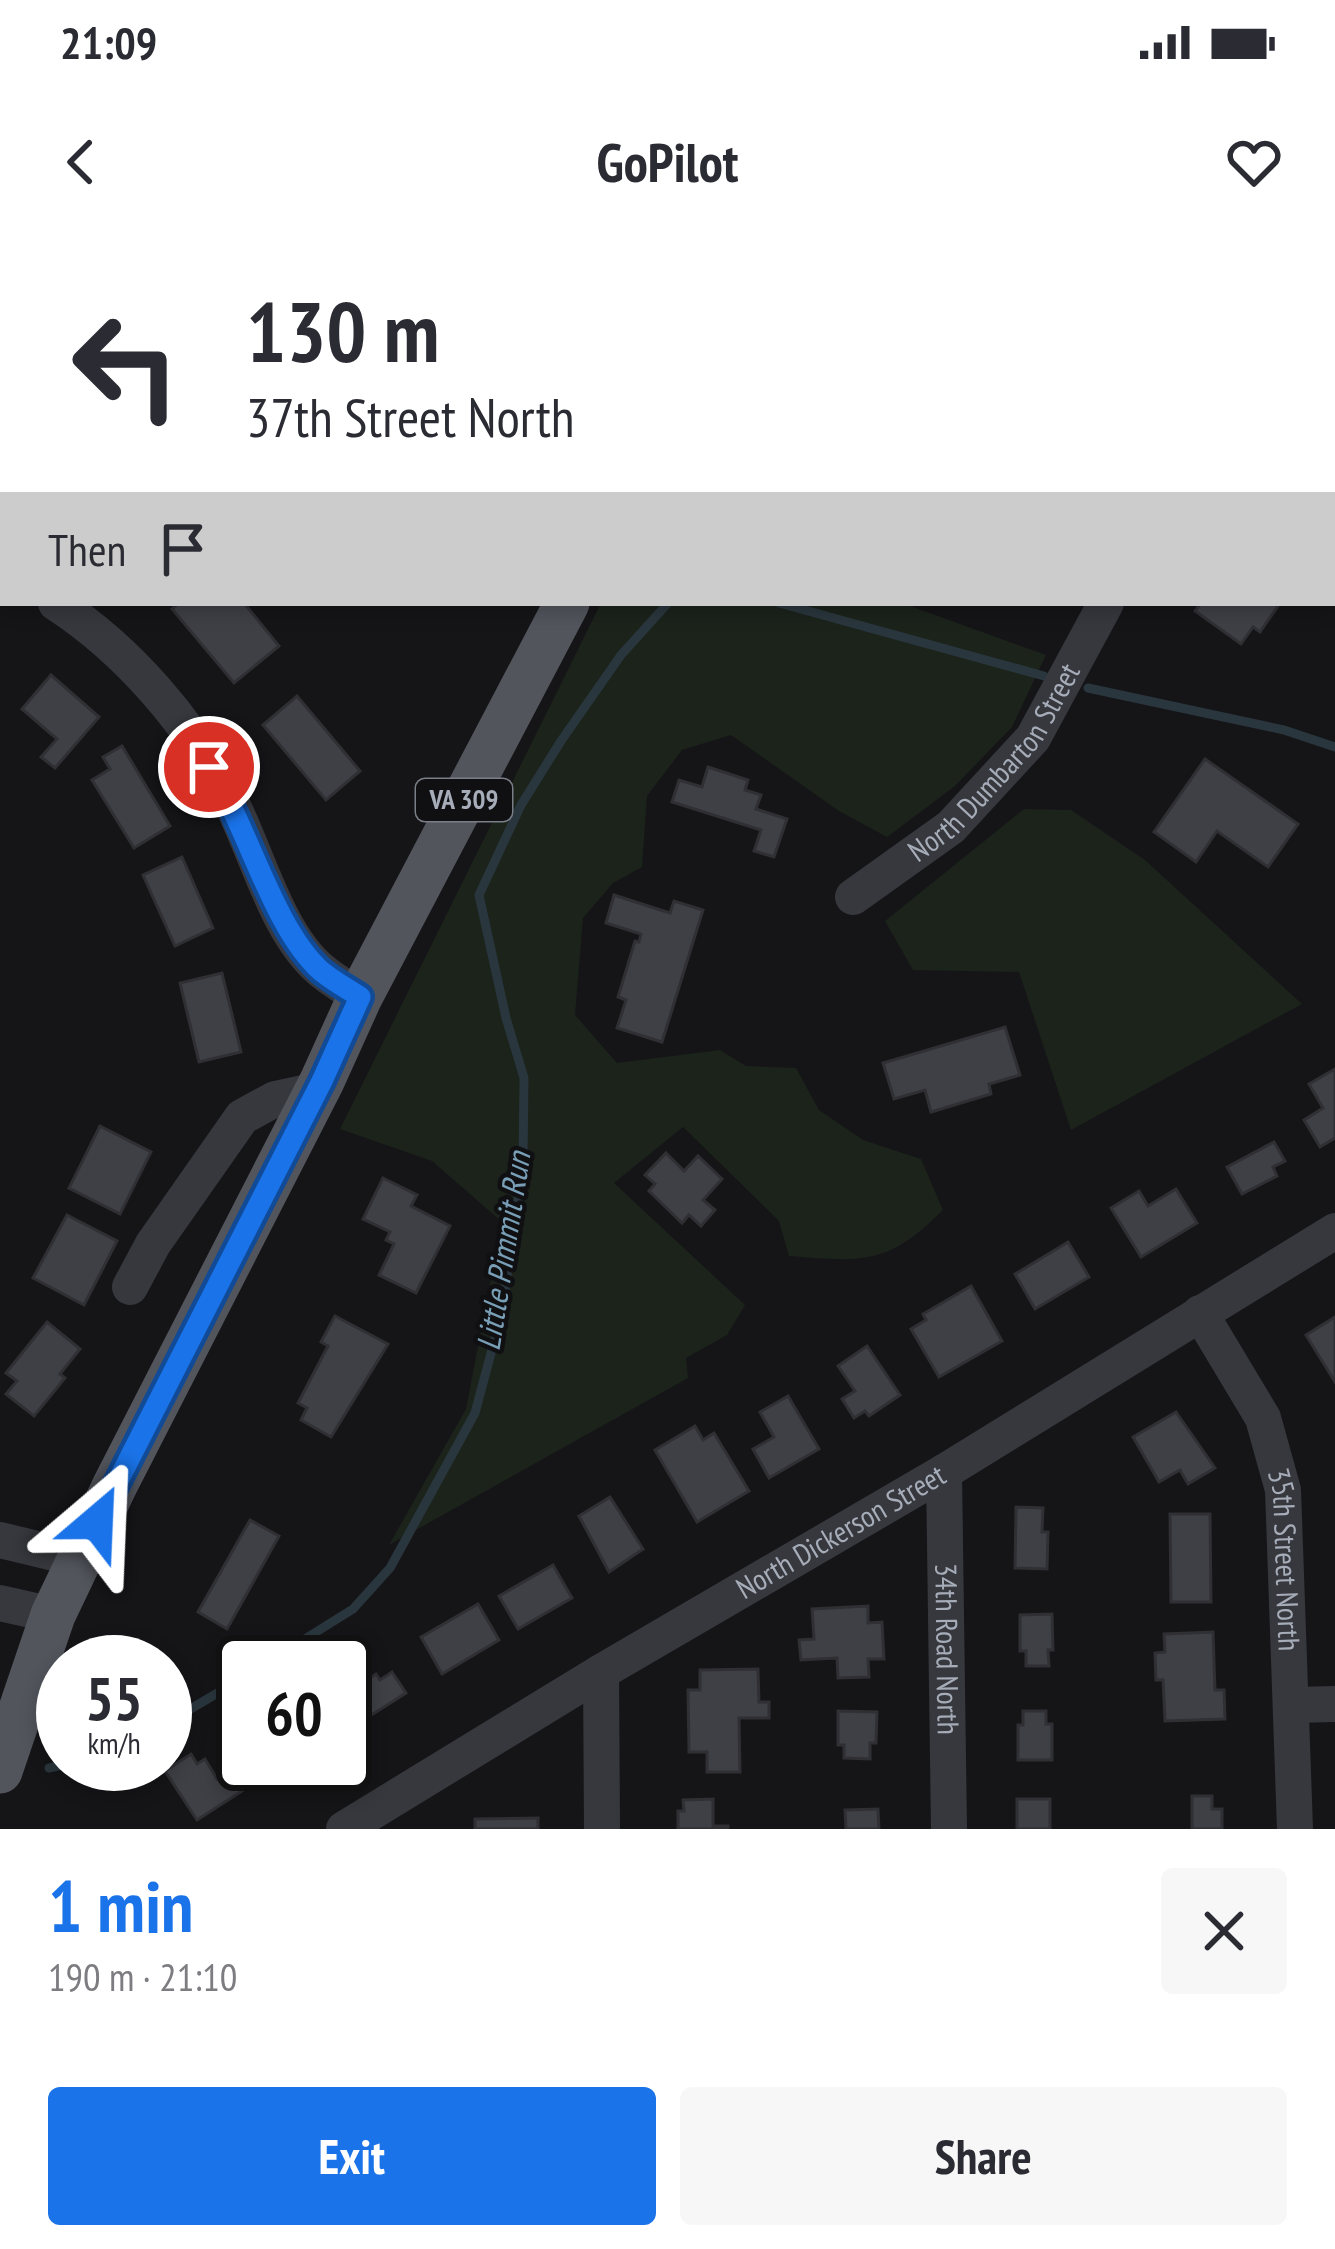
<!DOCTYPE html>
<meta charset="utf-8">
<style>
body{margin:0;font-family:"PT Sans Narrow",sans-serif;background:#f7f7f7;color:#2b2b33;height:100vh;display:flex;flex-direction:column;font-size:45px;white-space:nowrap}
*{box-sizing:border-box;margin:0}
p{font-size:39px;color:#7c7c81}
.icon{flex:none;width:66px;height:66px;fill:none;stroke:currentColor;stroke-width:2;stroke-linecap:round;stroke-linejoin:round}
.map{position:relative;height:1589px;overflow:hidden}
.drawer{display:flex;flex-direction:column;background:#fff;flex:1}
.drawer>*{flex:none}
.hud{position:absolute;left:0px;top:0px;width:1335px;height:366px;box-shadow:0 6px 18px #0003;background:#fff;color:#2b2b33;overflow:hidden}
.speed{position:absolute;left:36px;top:1395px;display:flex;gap:24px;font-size:60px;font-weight:700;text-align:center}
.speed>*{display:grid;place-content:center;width:156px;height:156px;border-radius:50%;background:#fff;box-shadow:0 6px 18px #0003;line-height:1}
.speed small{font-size:30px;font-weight:400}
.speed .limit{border:6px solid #111;border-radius:18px;background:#fff;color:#111}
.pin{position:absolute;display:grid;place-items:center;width:102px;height:102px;color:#fff;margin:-51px;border:6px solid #fff;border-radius:50%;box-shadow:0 3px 12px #0007}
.me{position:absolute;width:132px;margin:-66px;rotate:26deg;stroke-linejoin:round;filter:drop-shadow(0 0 9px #0008)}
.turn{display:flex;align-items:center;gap:42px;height:252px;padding:0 48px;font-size:54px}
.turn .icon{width:156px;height:156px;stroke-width:2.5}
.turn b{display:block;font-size:84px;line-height:102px}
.then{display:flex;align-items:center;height:114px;padding:0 48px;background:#0003;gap:24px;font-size:45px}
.round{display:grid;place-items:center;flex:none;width:126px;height:126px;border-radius:12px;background:#f7f7f7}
.overview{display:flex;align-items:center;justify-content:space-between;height:204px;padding:0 48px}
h1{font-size:72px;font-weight:700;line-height:90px;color:#1a73e8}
.action{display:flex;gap:24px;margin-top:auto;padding:24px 48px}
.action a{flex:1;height:138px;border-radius:12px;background:#1a73e8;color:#fff;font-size:48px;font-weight:700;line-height:138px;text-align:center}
.action a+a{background:#f7f7f7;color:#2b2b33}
.status{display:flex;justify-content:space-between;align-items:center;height:84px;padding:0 60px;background:#fff;direction:ltr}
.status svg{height:33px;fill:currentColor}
header{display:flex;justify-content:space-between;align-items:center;height:156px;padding:0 48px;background:#fff;font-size:54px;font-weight:700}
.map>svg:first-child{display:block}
.green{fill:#1b231b}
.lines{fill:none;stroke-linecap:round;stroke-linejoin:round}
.stream{stroke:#2a363d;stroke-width:9}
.building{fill:#3f4045;stroke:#2f2f34;stroke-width:3}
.minor{stroke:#36383d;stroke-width:36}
.major{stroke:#52555c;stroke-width:45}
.route-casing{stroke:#114b97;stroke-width:30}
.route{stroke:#1a73e8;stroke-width:21}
.labels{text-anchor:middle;stroke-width:9;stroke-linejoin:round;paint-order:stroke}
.shield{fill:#101013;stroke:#797e87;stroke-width:3}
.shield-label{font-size:27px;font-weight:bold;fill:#a6adb9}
.street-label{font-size:30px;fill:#a6adb9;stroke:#101013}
.water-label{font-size:33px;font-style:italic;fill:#799fb7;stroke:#101013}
</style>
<div class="status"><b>21:09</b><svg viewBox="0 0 49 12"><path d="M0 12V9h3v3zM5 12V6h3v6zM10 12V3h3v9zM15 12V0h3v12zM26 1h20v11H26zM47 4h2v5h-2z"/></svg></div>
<header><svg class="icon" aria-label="back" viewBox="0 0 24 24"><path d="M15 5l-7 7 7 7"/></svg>GoPilot<svg class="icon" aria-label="heart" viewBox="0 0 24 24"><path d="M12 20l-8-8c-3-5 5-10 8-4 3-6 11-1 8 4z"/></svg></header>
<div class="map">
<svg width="1335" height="1589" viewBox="0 0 1335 1589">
<rect width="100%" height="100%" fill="#151518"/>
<g class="green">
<path d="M 601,363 L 902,363 L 1046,415 L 1012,487 L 955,546 L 887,597 L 839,571 L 731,495 L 682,510 L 647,556 L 642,627 L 613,643 L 583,678 L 575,775 L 617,823 L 720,810 L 746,826 L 796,828 L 819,870 L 863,900 L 921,919 L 943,970 C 888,1025 864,1022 789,1016 L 779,981 L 683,887 L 614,943 L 745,1065 L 727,1095 L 686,1118 L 688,1138 L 389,1305 L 466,1169 L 502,982 L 432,921 L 340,889 Z"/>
<path d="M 1024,569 L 1071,570 L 1145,620 L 1302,764 L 1071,890 L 1019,732 L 913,730 L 885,681 Z"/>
</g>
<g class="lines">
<g class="stream">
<path d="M 779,363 L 1044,436"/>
<path d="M 1088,448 L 1284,490 L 1335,507"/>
<path d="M 268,1422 L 353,1369 L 390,1328 L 475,1173 L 502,1072 L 516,973 L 523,923 L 524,838 L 506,778 L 479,655 L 521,565 L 561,501 L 621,415 L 668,363"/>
<path d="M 165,1484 L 243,1438"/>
<path d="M 49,1528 L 68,1524"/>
</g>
</g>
<g class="building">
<path d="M 179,363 L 244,363 L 279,406 L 234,443 L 172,369 Z"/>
<path d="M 1201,363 L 1280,363 L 1260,392 L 1253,387 L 1241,404 L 1195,371 Z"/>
<path d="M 51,435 L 99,477 L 55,528 L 41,517 L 57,499 L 22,469 Z"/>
<path d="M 297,456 L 360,531 L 326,560 L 263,485 Z"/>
<path d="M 122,506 L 170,586 L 134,608 L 92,540 L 110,529 L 103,517 Z"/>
<path d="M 1205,519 L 1298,584 L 1268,627 L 1217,591 L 1196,622 L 1154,592 Z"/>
<path d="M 708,527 L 748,540 L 745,550 L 761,555 L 756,569 L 787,579 L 774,617 L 754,611 L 761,590 L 672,562 L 679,540 L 702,547 Z"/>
<path d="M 182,617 L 213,688 L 175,706 L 143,635 Z"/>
<path d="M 614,655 L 670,673 L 674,661 L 703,670 L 662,802 L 617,788 L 626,760 L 618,757 L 635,701 L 639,702 L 641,694 L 606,683 Z"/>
<path d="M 222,733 L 241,812 L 199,822 L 180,743 Z"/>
<path d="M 1005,787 L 1020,835 L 989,844 L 991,854 L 931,872 L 925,850 L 894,859 L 883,823 Z"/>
<path d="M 1335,829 L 1335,898 L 1320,907 L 1304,880 L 1323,868 L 1309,844 Z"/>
<path d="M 100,886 L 151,912 L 120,974 L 69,948 Z"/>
<path d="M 1274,902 L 1285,921 L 1273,927 L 1277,936 L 1242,954 L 1227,927 Z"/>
<path d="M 666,913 L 684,931 L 698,916 L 722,939 L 703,960 L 715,970 L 701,986 L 689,975 L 682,983 L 649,951 L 655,944 L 645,935 Z"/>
<path d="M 383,938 L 417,955 L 411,966 L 450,986 L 416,1053 L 379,1035 L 394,1004 L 386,1000 L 390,992 L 363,979 Z"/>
<path d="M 1176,949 L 1197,983 L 1141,1017 L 1111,968 L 1139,951 L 1148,966 Z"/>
<path d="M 67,975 L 117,1001 L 84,1065 L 33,1038 Z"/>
<path d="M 1068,1002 L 1089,1037 L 1035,1069 L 1015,1034 Z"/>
<path d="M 971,1046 L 1002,1101 L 939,1137 L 911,1089 L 926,1080 L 923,1074 Z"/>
<path d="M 335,1076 L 388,1104 L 331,1197 L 301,1180 L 307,1168 L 298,1163 L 328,1106 L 321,1102 Z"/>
<path d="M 1335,1077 L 1335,1142 L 1306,1095 Z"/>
<path d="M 47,1082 L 80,1109 L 60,1134 L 65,1138 L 34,1176 L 6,1154 L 17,1141 L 6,1133 Z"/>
<path d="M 867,1106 L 900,1155 L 869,1176 L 865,1171 L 854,1178 L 842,1159 L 855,1151 L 838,1126 Z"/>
<path d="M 788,1156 L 819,1209 L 769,1238 L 753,1209 L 774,1197 L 760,1172 Z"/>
<path d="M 1176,1172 L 1215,1228 L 1188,1244 L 1180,1230 L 1159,1242 L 1133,1197 Z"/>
<path d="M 695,1186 L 703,1200 L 714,1193 L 749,1251 L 697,1282 L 655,1210 Z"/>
<path d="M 610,1257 L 643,1309 L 609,1332 L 579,1276 Z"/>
<path d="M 1016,1267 L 1043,1268 L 1042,1292 L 1048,1292 L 1047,1329 L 1015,1328 Z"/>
<path d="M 1170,1274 L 1210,1274 L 1211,1362 L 1171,1362 Z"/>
<path d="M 250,1280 L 279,1296 L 227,1389 L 198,1372 Z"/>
<path d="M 553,1325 L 572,1358 L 518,1389 L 499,1356 Z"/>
<path d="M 478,1364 L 499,1400 L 442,1434 L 421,1397 Z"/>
<path d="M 868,1366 L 868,1383 L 882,1382 L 884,1419 L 868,1419 L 869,1437 L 838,1438 L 837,1418 L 801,1420 L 799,1400 L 814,1399 L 812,1369 Z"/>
<path d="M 1052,1374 L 1053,1410 L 1048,1410 L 1049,1426 L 1026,1426 L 1026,1411 L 1020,1411 L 1020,1375 Z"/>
<path d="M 1213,1392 L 1215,1450 L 1224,1450 L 1225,1479 L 1165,1481 L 1163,1440 L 1156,1440 L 1155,1413 L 1165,1412 L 1164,1394 Z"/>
<path d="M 758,1429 L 759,1462 L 769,1462 L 769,1478 L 739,1478 L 740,1532 L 707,1532 L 707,1512 L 689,1512 L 688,1450 L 700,1450 L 700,1430 Z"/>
<path d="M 392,1432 L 406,1453 L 362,1481 L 345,1454 L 376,1434 L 380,1440 Z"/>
<path d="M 838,1471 L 877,1472 L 876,1503 L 870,1503 L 870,1519 L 844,1518 L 844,1505 L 838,1505 Z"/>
<path d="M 1023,1471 L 1046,1471 L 1046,1484 L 1052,1484 L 1052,1520 L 1018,1520 L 1018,1485 L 1023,1485 Z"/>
<path d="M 191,1514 L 197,1524 L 205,1519 L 217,1539 L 232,1529 L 245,1549 L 197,1580 L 165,1531 Z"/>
<path d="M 1192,1556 L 1212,1556 L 1212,1569 L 1222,1569 L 1222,1589 L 1192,1589 Z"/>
<path d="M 713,1559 L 713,1586 L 728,1586 L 728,1589 L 678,1589 L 678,1571 L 684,1571 L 683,1560 Z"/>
<rect x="1017" y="1559" width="33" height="30"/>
<path d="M 878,1569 L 879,1589 L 846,1589 L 845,1570 Z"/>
<path d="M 538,1578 L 538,1589 L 475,1589 L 475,1579 Z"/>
</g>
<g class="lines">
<g class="minor">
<path d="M 16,0 L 43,3"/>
<path d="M 381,0 L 382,3"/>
<path d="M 812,0 L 818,3"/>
<path d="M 1332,108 L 1335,106"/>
<path d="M 0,326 L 3,328"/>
<path d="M 56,363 C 128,410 193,485 231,562 C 257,613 277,694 322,731 C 334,741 348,749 360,757"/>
<path id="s1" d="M 853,657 L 951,587 L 1033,498 L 1106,363"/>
<path d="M 130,1047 L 153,1004 L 242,877 L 275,859 L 317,850"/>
<path id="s2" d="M 1200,1073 L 1263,1178 L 1283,1250 L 1295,1589"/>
<path id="s3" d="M 944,1232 L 949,1589"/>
<path d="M 0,1300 L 79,1319"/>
<path d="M 0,1363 L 53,1375"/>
<path d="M 601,1432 L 602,1589"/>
<path d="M 1293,1465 L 1335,1464"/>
<path id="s4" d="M 344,1589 L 601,1432 L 944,1232 L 1335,991"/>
</g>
<g class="major">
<path d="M 747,3 L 748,0"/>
<path d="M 0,1531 L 53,1375 L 115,1245 L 322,841 L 360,757 L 567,363"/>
</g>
</g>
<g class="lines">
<g class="route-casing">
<path id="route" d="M 97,1282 L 322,841 L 360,757 C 348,749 333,741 321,731 C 272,687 248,585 209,527"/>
</g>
<use href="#route" class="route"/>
</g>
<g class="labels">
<rect class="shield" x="416" y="539" width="96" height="42" rx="9"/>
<g class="shield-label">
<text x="464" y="569">VA 309</text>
</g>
<g class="street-label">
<text dy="10" stroke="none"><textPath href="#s1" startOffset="198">North Dumbarton Street</textPath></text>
<text dy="10" stroke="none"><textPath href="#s4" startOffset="579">North Dickerson Street</textPath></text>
<text dy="10" stroke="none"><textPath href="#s2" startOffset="267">35th Street North</textPath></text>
<text dy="10" stroke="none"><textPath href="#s3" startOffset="177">34th Road North</textPath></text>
</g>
<g class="water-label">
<text transform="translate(503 1011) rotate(-81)" y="12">Little Pimmit Run</text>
</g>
</g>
</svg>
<div class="speed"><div>55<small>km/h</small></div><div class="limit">60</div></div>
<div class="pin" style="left:209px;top:527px;background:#d93025"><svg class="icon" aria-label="arrive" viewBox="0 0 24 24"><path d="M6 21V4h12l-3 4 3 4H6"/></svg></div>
<svg class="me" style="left:97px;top:1282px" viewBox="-20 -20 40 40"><path d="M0-17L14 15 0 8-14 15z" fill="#1a73e8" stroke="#fff" stroke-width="4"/></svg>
<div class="hud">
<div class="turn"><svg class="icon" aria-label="left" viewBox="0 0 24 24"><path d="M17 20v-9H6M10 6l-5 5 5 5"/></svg><div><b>130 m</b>37th Street North</div></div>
<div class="then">Then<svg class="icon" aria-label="arrive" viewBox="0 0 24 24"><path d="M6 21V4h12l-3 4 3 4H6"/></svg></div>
</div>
</div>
<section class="drawer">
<div class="overview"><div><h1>1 min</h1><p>190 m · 21:10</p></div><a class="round"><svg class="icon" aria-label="close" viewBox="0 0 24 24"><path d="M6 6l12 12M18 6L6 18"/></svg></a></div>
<div class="action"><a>Exit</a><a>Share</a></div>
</section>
